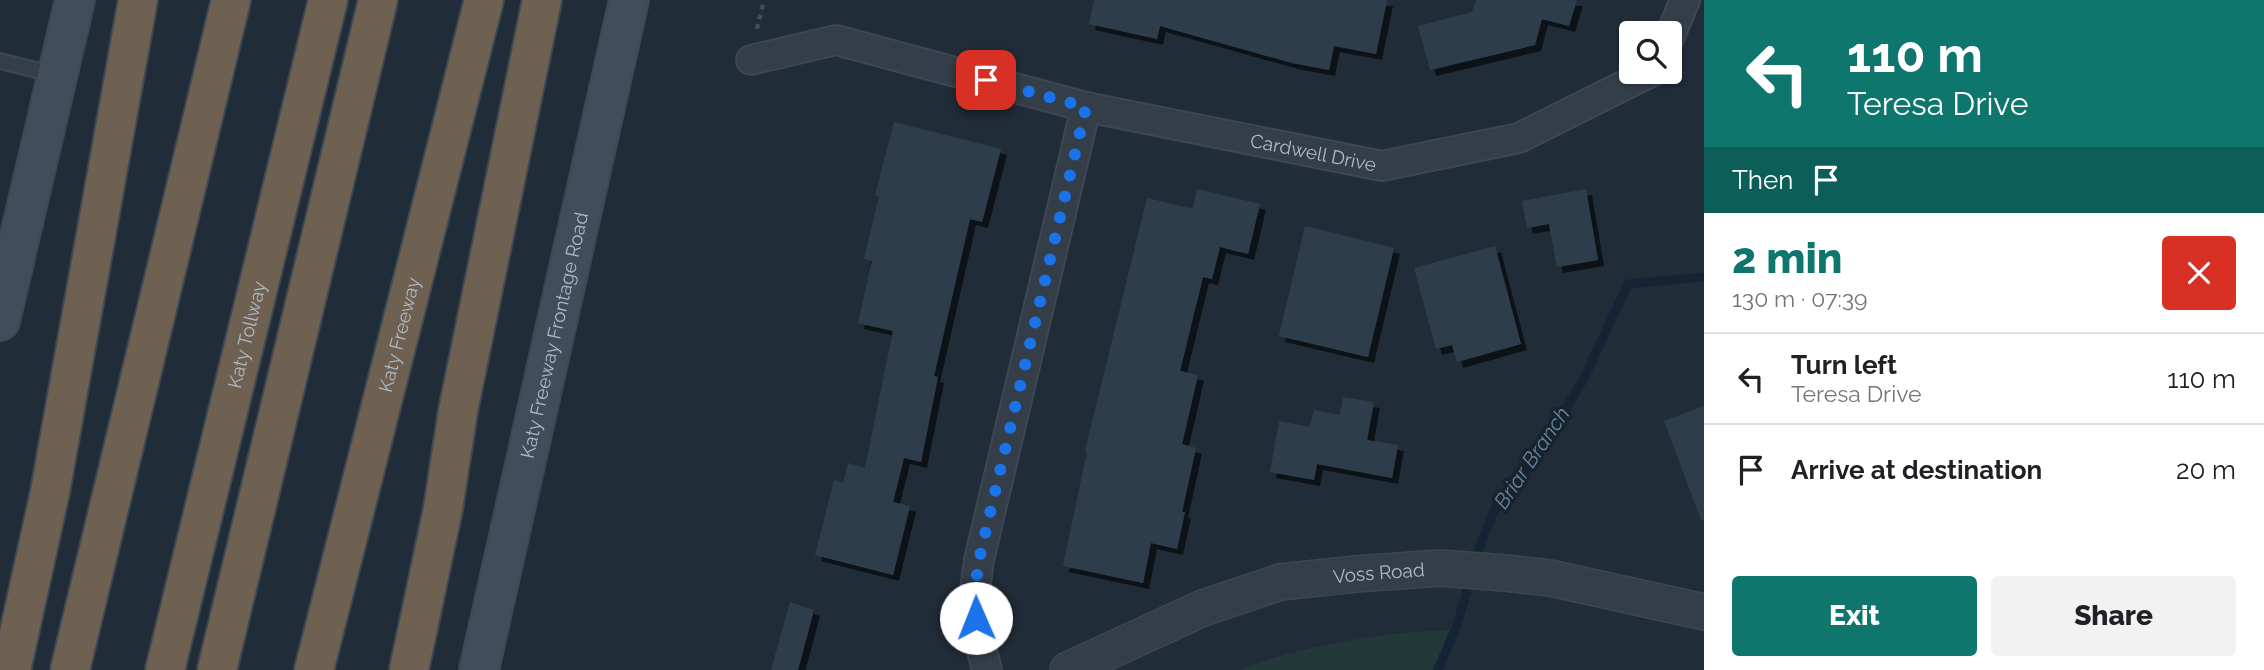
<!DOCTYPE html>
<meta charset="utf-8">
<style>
body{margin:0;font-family:Raleway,sans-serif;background:#f2f2f2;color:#202124;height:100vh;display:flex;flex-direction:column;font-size:26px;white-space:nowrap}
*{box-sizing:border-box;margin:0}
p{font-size:23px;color:#757577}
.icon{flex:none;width:38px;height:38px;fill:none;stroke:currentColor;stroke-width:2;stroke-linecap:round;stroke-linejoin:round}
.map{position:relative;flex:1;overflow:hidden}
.panel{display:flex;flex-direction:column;background:#fff;width:560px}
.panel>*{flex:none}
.top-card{background:#0f766e;color:#fff;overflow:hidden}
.buttons{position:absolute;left:1619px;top:21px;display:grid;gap:14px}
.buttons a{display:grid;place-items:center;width:63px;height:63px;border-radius:7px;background:#fff;box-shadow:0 2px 5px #0004;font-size:35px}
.pin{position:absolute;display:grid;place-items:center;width:60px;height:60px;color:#fff;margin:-30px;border-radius:14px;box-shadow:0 4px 10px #0006}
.me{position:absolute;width:77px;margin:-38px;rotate:359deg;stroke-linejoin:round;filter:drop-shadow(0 0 5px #0008)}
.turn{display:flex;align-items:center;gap:24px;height:147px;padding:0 28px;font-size:32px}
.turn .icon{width:91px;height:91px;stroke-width:2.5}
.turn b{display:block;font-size:49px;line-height:60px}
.then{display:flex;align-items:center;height:66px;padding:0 28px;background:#0003;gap:14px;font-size:26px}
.round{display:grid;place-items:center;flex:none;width:74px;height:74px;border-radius:7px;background:#f2f2f2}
.overview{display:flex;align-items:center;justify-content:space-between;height:119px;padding:0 28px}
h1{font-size:42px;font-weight:800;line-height:52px;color:#0f766e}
.action{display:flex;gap:14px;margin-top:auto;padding:14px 28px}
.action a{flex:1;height:80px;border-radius:7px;background:#0f766e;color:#fff;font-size:28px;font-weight:800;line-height:80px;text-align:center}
.action a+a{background:#f2f2f2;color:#202124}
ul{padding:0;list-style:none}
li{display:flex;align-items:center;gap:21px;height:91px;padding:0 28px;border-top:2px solid #e0e0e0}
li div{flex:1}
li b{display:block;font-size:26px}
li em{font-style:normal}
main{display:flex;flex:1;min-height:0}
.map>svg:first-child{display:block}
.green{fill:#223839}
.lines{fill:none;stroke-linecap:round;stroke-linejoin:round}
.stream{stroke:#142435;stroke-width:9}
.building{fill:#2f3e4c;filter:url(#shadow)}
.service-casing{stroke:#3d4752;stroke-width:18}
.minor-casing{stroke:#3d4752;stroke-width:32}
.tertiary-casing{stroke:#3d4752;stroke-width:38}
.secondary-casing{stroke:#3d4752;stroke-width:42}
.motorway-casing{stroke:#3e4953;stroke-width:42}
.path{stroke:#3b5152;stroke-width:4.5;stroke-dasharray:5 5;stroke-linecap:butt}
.service{stroke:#343e49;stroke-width:14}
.minor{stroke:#343e49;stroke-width:28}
.tertiary{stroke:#343e49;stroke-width:35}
.secondary{stroke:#424d5c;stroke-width:38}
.motorway{stroke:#6f6151;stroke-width:38}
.route{stroke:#1a73e8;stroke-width:12;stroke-dasharray:0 21.6}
.labels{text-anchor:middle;stroke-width:7;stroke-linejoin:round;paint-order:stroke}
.street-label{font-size:19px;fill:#aeb9c5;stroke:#19232d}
.water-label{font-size:21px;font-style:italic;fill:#6686a5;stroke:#19232d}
</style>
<main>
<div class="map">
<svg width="1704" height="670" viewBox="0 0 1704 670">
<defs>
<filter id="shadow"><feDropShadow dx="6" dy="6" stdDeviation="0" flood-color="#0009"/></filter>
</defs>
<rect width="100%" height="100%" fill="#202c38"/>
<path class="green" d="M 1451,630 L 1432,670 L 1237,670 C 1306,645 1378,632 1451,630 Z"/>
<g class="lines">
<g class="stream">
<path d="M 1475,564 L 1482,540 L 1498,503 L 1533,464 L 1583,380 L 1628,284 L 1704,277"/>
<path d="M 1438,670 L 1457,625 L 1471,577"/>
</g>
</g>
<g class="building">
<path d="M 1094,0 L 1387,0 L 1376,54 L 1334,46 L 1329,70 L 1292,63 L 1160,26 L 1157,39 L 1089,24 Z"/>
<path d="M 1476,0 L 1577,0 L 1569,26 L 1542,19 L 1535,45 L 1430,70 L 1418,26 L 1472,12 Z"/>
<path d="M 894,122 L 1001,149 L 982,222 L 970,219 L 934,376 L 938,377 L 921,462 L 904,458 L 893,502 L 910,506 L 893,575 L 815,555 L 834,480 L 843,483 L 848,463 L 865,468 L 893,331 L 858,323 L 872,261 L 864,259 L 879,196 L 875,195 Z"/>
<path d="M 1197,189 L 1260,204 L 1248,254 L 1220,247 L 1212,279 L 1203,277 L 1180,371 L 1198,375 L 1182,444 L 1196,448 L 1182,512 L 1185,512 L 1177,549 L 1151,543 L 1143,583 L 1063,566 L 1087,452 L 1085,451 L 1147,198 L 1193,209 Z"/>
<path d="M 1586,189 L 1598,260 L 1557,267 L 1549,224 L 1527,228 L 1522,201 Z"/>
<path d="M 1305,226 L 1394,248 L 1368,357 L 1279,336 Z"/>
<path d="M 1495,246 L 1521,344 L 1457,362 L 1452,345 L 1436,349 L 1414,268 Z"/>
<path d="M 1343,397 L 1374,402 L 1367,440 L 1398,445 L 1392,478 L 1317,464 L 1314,480 L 1270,472 L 1279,421 L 1310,427 L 1314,410 L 1340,415 Z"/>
<path d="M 1704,406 L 1704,520 L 1701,520 L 1664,421 Z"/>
<path d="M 790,602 L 814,610 L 798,670 L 771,670 Z"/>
</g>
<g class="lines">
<g class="service-casing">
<path id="service" d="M 0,61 L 56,75"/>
</g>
<g class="minor-casing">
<g id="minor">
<path d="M 1670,36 L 1685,0"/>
<path id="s1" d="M 751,60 L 836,40 L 1086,107 L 1382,166 L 1519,138 L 1651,72"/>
<path d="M 987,670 L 979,639 L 974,597 L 979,560 L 1086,107"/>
</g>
</g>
<g class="tertiary-casing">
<g id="tertiary">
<path id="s2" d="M 1068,670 L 1203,608 L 1280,582 L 1356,574 L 1440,568 L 1505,573 L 1550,578 L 1704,612"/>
</g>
</g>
<g class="secondary-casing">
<g id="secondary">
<path d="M 0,321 L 75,0"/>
<path id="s3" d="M 479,670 L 629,0"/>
</g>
</g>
<g class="motorway-casing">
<g id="motorway">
<path d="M 11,670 L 50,492 L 138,0"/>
<path d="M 70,670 L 231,0"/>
<path id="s4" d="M 165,670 L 328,0"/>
<path d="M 217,670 L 378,0"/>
<path id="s5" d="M 314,670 L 484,0"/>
<path d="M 409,670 L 443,509 L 458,411 L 542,0"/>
</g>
</g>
<path class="path" d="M 757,29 L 764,0"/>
<use href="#service" class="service"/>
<use href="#minor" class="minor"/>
<use href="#tertiary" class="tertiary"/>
<use href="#secondary" class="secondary"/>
<use href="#motorway" class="motorway"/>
</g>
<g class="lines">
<path class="route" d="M 976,618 L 974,597 L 979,560 L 1086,107 L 986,80"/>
</g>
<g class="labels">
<g class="street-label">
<text dy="7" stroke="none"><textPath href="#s1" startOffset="578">Cardwell Drive</textPath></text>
<text dy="7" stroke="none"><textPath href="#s4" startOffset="345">Katy Tollway</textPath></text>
<text dy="7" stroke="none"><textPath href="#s5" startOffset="346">Katy Freeway</textPath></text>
<text dy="7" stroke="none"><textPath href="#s3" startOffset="343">Katy Freeway Frontage Road</textPath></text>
<text dy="7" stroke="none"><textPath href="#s2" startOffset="329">Voss Road</textPath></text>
</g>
<g class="water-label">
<text transform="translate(1532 458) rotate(-56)" y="7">Briar Branch</text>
</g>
</g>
</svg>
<div class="buttons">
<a><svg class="icon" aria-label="search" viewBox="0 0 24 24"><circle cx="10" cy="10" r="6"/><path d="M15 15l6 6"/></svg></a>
</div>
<div class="pin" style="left:986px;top:80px;background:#d93025"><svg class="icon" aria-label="arrive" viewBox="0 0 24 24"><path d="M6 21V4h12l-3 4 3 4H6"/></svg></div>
<svg class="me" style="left:976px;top:618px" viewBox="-20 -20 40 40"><circle r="19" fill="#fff"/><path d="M0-13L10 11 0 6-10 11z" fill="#1a73e8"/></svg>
</div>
<section class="panel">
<div class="top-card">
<div class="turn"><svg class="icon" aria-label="left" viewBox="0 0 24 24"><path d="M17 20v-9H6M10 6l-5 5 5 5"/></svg><div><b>110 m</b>Teresa Drive</div></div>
<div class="then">Then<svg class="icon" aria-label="arrive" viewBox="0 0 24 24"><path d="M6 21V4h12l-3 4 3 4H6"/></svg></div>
</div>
<div class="overview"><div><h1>2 min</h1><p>130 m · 07:39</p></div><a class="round" style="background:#d93025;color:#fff"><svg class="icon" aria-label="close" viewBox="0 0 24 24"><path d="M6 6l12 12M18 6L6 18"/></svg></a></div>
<ul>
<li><svg class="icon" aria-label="left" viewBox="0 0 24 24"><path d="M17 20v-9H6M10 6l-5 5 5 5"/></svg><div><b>Turn left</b><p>Teresa Drive</p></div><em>110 m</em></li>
<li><svg class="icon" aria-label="arrive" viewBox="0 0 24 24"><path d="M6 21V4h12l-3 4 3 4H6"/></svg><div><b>Arrive at destination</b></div><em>20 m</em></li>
</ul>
<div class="action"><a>Exit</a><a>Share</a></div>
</section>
</main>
